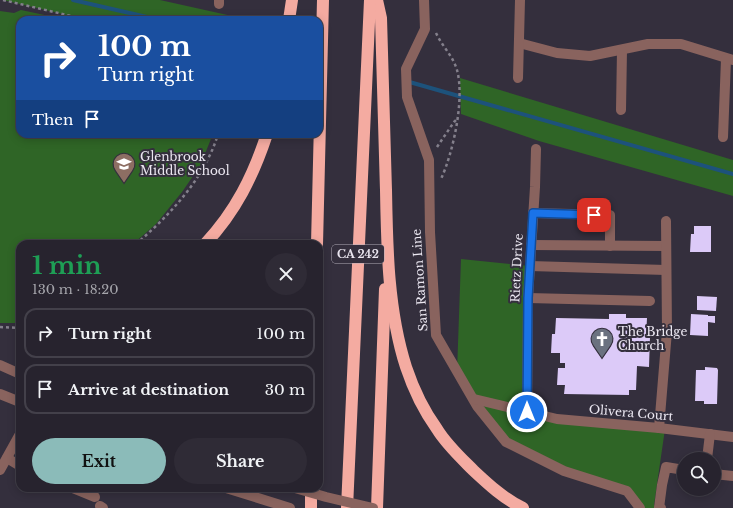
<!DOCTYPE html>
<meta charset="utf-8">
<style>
body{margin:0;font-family:"Libre Baskerville",serif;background:#2f2b36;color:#f1f3f6;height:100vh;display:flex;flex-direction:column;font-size:15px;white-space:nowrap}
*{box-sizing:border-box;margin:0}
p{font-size:13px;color:#a4a4aa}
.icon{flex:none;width:22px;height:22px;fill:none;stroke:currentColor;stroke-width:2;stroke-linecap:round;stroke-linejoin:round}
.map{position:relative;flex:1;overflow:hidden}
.sheet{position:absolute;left:16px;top:240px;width:307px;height:252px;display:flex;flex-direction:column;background:#27232e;border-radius:12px;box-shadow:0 2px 10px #0003,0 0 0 1px #43404a}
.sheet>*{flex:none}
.hud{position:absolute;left:16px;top:16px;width:307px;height:122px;border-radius:12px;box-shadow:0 2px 10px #0003,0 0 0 1px #43404a;background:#1a4fa0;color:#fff;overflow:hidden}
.controls{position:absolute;left:677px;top:452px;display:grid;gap:8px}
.controls a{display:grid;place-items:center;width:44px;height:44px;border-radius:50%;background:#27232e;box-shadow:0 2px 10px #0003,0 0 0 1px #43404a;font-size:20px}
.pin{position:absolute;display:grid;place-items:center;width:34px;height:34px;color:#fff;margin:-17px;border-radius:8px;box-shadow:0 2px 6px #0006}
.me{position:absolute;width:44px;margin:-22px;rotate:0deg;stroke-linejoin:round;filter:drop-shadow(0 0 3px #0008)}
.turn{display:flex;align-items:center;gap:14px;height:84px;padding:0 16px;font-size:18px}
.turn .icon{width:52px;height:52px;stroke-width:2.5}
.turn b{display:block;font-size:28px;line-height:34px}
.then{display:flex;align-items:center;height:38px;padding:0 16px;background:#0003;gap:8px;font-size:15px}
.round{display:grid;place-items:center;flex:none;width:42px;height:42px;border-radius:21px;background:#2f2b36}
.head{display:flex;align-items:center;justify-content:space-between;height:68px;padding:0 16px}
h1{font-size:24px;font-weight:700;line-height:30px;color:#1e9e55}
.action{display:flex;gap:8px;margin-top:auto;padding:8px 16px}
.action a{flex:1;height:46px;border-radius:24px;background:#8bbbb9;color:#111;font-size:16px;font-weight:700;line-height:46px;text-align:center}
.action a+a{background:#2f2b36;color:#f1f3f6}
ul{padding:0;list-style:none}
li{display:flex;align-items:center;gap:12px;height:50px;margin:0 8px 6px;padding:0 8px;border:2px solid #43404a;border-radius:12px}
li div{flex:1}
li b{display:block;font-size:15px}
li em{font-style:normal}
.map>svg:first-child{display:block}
.green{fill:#2f6526}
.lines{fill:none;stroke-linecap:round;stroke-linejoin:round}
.stream{stroke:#1d527b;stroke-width:4}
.building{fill:#dccaf8}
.path{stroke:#84808c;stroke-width:2.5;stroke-dasharray:3 3;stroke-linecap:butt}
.minor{stroke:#89635e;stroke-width:10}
.highway{stroke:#f4aba1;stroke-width:12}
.minor-bridge{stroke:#89635e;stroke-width:10}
.route-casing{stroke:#114b97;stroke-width:10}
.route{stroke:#1a73e8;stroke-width:7}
.labels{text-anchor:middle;stroke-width:4;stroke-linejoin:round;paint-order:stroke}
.shield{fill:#342f3d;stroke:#b3afba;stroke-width:1}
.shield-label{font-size:11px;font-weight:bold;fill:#eae6f0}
.poi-label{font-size:12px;fill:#eae6f0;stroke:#342f3d;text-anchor:start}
.street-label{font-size:12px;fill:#eae6f0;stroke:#342f3d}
</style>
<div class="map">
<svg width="733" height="508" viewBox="0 0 733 508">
<rect width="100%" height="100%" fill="#342f3d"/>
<g class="green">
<path d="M 3,0 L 160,0 L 250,20 L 88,20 Z"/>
<path d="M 21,10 L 68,20 L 20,20 L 20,134 L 213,134 L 200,166 L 182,192 L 156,224 L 133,244 L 20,244 L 20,323 L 0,323 L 0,11 L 14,13 Z"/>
<path d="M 460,78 L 733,160 L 733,196 L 539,141 L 461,114 Z"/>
<path d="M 461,259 L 530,266 L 527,412 L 665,429 L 654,505 L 661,508 L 642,508 L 627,491 L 564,471 L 506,442 L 457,372 Z"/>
</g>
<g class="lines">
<g class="stream">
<path d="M 73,0 L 160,20"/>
<path d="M 406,81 L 733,174"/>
</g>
</g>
<g class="building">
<path d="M 694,226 L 711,226 L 711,252 L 690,252 L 691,234 L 694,234 Z"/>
<path d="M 697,296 L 717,297 L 716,311 L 697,310 Z"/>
<path d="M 609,314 L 626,314 L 626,318 L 647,318 L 646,337 L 650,337 L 649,367 L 637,366 L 636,390 L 629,390 L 629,395 L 564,394 L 565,385 L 557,385 L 558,368 L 565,368 L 565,363 L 560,363 L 560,353 L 551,353 L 552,334 L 555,334 L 556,318 L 609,319 Z"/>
<path d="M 691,314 L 708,315 L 708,316 L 715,316 L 715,323 L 708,322 L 708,336 L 690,335 Z"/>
<path d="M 705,367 L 717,368 L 718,370 L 717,404 L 704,404 L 704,401 L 695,401 L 696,370 L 705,370 Z"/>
</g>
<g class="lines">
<g class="path">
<path d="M 3,0 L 88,20"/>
<path d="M 436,33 C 442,46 453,56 457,70 C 465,99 453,153 441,179"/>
<path d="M 437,147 L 454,122 L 457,119"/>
<path d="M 136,244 C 170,215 205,178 218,134"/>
<path d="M 0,327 L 20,328"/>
</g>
<g class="minor">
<path d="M 424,0 L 425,29 L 406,69 L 407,97 L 429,160 L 430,232 L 436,335 L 477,406 L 506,442 L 564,471 L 627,491 L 640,508"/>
<path d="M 219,4 L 219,0"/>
<path d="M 519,43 L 557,53 L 590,56 L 648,44 L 681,44 L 733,60"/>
<path d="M 518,78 L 520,0"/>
<path d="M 621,110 L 622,50"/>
<path d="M 723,137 L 726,59"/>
<path d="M 533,213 L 610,215 L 610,246"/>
<path d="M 531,245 L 666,246"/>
<path d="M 530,266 L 666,270"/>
<path d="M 528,298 L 650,301"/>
<path d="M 0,365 L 20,374"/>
<path d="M 0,394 L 20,402"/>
<path d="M 474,399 L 557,419 L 659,428 L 733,437"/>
<path d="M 527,412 L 528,298 L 535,187 L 536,149"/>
<path d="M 659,428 L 667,331 L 666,221"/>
<path d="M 7,458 L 20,466"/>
<path d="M 707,459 L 710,434"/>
<path d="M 0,470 L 20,434"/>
<path d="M 714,474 L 733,476"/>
<path d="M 73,488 L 95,497"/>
<path d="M 226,488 L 290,508"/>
<path d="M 100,506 L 103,508"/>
<path d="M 661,508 L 659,508 L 662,485 L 666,467 L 684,470"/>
</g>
<g class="highway">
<path d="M 377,0 L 381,18 C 383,76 384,133 386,190 C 387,249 388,311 406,367 C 413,388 424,411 437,429 C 446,444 460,457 473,470 C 488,484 504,499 523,508"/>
<path d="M 289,20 L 292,0"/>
<path d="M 205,244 C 236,211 253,176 267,134"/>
<path d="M 317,244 L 323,0"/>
<path d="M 311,508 L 311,488"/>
<path d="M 347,508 L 370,0"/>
<path d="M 377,508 L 385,289"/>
</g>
<path class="minor-bridge" d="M 295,488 L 326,497 L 373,508"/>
</g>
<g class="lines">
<g class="route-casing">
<path id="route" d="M 527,412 L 528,298 L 533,213 L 594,215"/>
</g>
<use href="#route" class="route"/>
</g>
<defs>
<g id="school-pin" transform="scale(1.15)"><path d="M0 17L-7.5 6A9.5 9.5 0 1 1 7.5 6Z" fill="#8d6e63" stroke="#342f3d"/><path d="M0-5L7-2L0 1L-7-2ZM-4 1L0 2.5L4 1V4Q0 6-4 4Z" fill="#fff"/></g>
<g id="church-pin" transform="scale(1.15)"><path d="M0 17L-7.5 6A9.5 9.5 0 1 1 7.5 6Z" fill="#6b7280" stroke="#342f3d"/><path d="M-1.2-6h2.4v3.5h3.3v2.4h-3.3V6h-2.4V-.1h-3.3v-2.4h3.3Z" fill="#fff"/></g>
</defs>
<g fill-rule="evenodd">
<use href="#school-pin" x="124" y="164"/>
<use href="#church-pin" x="602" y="339"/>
</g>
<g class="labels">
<rect class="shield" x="332" y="245" width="52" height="18" rx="3"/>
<g class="shield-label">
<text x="358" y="258">CA 242</text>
</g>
<g class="poi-label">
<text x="140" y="161">Glenbrook<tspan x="140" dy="14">Middle School</tspan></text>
<text x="618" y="336">The Bridge<tspan x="618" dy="14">Church</tspan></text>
</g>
<g class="street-label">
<text transform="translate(517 268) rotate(-87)" y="4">Rietz Drive</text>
<text transform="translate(420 280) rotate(-94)" y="4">San Ramon Line</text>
<text transform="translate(631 413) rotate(5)" y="4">Olivera Court</text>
</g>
</g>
</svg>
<div class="controls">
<a><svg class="icon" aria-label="search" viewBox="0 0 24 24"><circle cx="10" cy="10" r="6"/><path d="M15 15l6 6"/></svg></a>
</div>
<div class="pin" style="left:594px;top:215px;background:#d93025"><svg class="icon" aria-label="arrive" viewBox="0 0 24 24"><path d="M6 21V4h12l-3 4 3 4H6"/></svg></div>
<svg class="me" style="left:527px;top:412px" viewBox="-20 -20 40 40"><circle r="17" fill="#1a73e8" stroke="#fff" stroke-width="3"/><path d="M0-11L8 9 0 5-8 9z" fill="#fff"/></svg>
<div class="hud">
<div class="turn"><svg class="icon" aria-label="right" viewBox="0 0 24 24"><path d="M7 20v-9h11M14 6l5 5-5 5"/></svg><div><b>100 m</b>Turn right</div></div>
<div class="then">Then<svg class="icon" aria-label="arrive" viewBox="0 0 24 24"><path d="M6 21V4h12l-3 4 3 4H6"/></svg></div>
</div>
<section class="sheet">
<div class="head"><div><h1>1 min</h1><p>130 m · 18:20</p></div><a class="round"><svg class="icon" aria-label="close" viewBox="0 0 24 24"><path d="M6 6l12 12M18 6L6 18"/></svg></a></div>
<ul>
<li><svg class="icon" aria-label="right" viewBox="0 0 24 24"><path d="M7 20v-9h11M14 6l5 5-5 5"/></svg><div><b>Turn right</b></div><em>100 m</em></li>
<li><svg class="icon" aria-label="arrive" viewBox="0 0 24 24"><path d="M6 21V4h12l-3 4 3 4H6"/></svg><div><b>Arrive at destination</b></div><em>30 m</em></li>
</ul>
<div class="action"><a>Exit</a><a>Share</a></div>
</section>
</div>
